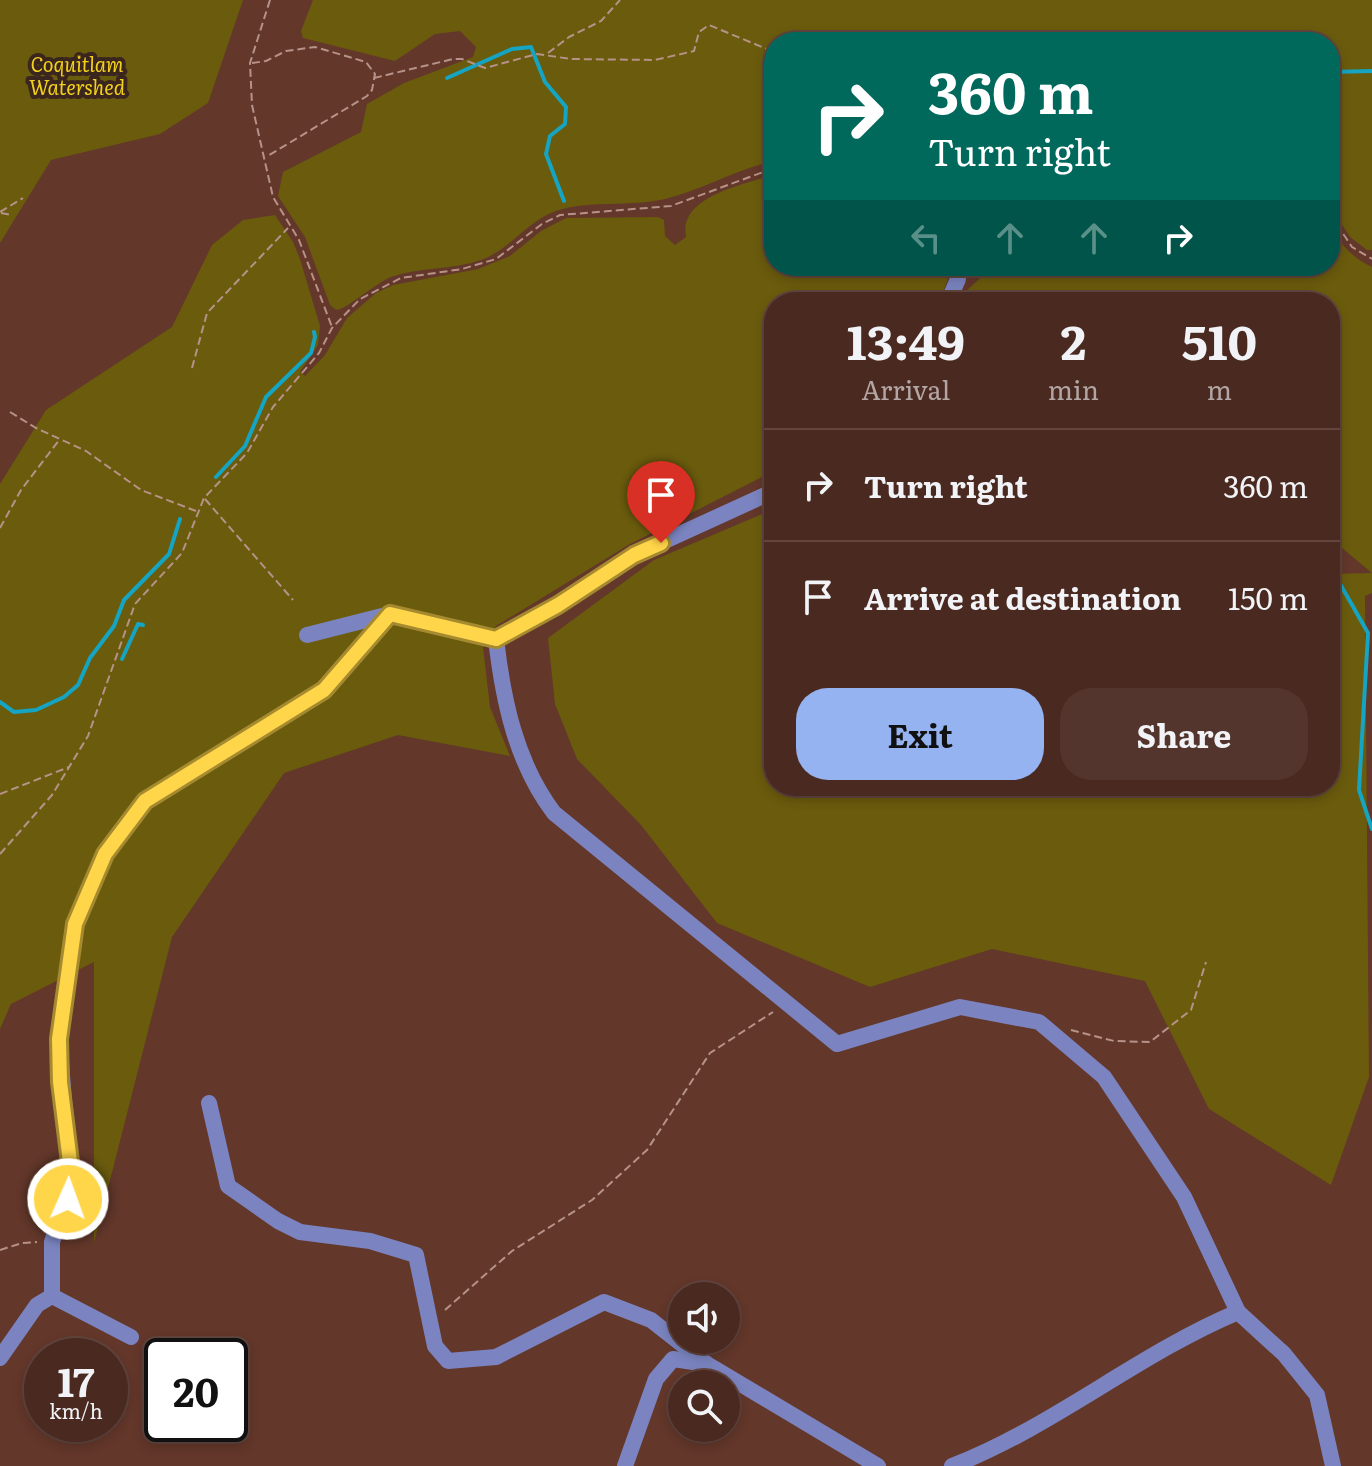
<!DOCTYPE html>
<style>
body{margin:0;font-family:Literata,serif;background:#54352d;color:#f1f3f6;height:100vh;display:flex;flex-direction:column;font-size:30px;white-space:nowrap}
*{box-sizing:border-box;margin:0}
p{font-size:26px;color:#b2a6a5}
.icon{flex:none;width:44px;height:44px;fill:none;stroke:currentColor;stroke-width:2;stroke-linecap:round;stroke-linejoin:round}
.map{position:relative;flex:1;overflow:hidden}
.sheet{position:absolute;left:764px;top:292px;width:576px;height:504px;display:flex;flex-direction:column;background:#4a2920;border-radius:32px;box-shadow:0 4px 12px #0003,0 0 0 2px #61453e}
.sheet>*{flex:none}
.hud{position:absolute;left:764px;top:32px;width:576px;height:244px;border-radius:32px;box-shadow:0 4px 12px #0003,0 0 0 2px #61453e;background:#00695c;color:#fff;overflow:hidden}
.buttons{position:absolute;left:668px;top:1282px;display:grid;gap:16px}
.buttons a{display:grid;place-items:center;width:72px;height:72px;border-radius:50%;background:#4a2920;box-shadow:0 4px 12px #0003,0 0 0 2px #61453e;font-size:40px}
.speed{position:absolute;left:24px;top:1338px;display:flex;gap:16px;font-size:40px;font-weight:700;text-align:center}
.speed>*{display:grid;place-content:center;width:104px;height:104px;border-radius:50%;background:#4a2920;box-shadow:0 4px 12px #0003,0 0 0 2px #61453e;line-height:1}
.speed small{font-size:20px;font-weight:400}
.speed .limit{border:4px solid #111;border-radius:12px;background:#fff;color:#111}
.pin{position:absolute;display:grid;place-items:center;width:68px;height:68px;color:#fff;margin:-82px -34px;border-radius:50% 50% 50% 0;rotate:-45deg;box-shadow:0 0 8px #0007}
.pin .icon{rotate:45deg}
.me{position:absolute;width:88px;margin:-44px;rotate:2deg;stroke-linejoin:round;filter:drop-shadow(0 0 6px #0008)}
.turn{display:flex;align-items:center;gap:28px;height:168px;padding:0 32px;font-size:36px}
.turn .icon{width:104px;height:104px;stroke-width:2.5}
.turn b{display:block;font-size:56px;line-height:68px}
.lanes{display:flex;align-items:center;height:76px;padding:0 32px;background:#0003;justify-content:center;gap:40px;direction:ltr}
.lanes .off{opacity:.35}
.eta{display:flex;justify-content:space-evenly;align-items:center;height:136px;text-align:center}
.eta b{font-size:48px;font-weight:700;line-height:56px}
.button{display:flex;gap:16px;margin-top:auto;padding:16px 32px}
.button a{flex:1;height:92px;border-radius:32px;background:#95b2f1;color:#111;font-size:32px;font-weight:700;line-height:92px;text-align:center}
.button a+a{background:#54352d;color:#f1f3f6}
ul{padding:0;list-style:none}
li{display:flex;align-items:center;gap:24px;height:112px;padding:0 32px;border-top:2px solid #61453e}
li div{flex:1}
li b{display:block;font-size:30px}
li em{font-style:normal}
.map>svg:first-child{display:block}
.green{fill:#6a5b0d}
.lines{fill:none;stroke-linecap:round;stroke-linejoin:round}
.stream{stroke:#15a4c1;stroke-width:4}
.path{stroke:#b69288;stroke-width:2;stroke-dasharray:8 4;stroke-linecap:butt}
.minor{stroke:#7b84c0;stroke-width:16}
.route-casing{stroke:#a68a30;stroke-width:20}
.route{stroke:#ffd54a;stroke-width:14}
.labels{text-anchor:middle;stroke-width:8;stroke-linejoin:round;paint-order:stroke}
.park-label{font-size:20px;font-style:italic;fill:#f2d11a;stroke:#3a251f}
</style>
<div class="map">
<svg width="1372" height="1466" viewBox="0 0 1372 1466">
<rect width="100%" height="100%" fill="#63372a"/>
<g class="green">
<path d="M 0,0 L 243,0 L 208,103 L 160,134 L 51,160 L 0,243 Z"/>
<path d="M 313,0 L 1372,0 L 1372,250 L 1367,250 L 1350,237 L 1330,206 L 1330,42 L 774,42 L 774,161 C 736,169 702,190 665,199 C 631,207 586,200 556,211 C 527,221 510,250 481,260 C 452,270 420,267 391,277 C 376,283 347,308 340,309 C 335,311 334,308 330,305 L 305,237 L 278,196 L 283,172 L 361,132 L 367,104 L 404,83 L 473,57 L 476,47 L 460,31 L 435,34 L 395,61 L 303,38 L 301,31 Z"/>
<path d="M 774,174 L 774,266 L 944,266 L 948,279 L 939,302 L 774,302 L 774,471 L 630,544 L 496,626 L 483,647 L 490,707 L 510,756 L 398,735 L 284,773 L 172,937 L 94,1243 L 94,962 L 11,1004 L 0,1029 L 0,484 L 46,410 L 172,327 L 212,245 L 243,220 L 275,215 L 293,242 L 300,259 L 320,326 L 318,345 L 300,372 L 305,376 L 325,355 L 347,318 L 376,293 L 393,285 L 478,269 L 510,256 L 541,231 L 566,218 L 658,217 L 664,220 L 665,236 L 675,245 L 686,237 C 678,195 746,185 774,174 Z"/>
<path d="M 1330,224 C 1340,245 1352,257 1372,267 L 1372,593 L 1365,596 L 1369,1077 L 1331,1185 L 1209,1109 L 1145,981 L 992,949 L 870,987 L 717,923 L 641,825 L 577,759 L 555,704 L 548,638 L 654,560 L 774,509 L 774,786 L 1330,786 L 1330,574 L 1372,573 L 1330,538 L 1330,302 L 961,302 L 961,296 L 993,266 L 1330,266 Z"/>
</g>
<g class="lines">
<g class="stream">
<path d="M 1330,72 L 1372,71"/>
<path d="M 447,78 L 512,49 L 531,47 L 545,82 L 566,107 L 565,124 L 550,136 L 546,154 L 564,201"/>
<path d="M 216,477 L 245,446 L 266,397 L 311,353 L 315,337 L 314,332"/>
<path d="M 1330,574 L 1339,582 L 1368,633 L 1359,790 L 1372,829"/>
<path d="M 122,659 L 138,624 L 143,625"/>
<path d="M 0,702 L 14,712 L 36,710 L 64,697 L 78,685 L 90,658 L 114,626 L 124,600 L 169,554 L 180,519"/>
</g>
<g class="path">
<path d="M 270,0 L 250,63 L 252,105 L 273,197 L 299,240 L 332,327"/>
<path d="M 548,53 L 569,37 L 601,21 L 620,0"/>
<path d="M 252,63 L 266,61 L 286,51 L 315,47 L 366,62 L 375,74 L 372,90 L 367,96 L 266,157"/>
<path d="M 374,78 L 453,59 L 462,59 L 485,68 L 537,54 L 571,59 L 655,60 L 694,51 L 699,32 L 709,25 L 774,52"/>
<path d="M 0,212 L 23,198"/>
<path d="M 1,213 L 12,215"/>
<path d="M 1330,214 L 1352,247 L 1372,259"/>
<path d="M 970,272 L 981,266"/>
<path d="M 192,368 L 207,313 L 288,228"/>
<path d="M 10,412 L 36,428 L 86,451 L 141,490 L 196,511"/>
<path d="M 205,499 L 293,600"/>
<path d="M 0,528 L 21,490 L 60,439"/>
<path d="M 0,794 L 69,767"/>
<path d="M 0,854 L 52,795 L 88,736 L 135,604 L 182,553 L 204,498 L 247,453 L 273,407 L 319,353 L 332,328 L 360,299 L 401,278 L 462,269 L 496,259 L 542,224 L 560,215 L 671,206 L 774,168"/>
<path d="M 1071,1030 L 1114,1041 L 1150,1042 L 1191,1010 L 1206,962"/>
<path d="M 0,1250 L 22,1243 L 37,1242"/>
<path d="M 445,1310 L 512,1251 L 592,1200 L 647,1150 L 710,1053 L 773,1012"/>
</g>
<g class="minor">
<path d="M 948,302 L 958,279"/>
<path d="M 307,635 L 390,614"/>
<path d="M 496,639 C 503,700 516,763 554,813 L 837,1044 L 960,1007 L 1039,1022 L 1104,1077 L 1184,1197 L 1238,1312"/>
<path d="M 209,1103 L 228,1186 L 278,1221 L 300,1232 L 370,1241 L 416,1255 L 435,1346 L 448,1361 L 496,1357 L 604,1302 L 651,1320 L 707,1364"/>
<path d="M 131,1337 L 52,1296 L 52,1242 L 71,1185 L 59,1039 L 75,924 L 105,854 L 145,801 L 324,690 L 390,614 L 496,639 L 558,605 L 634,555 L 774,491"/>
<path d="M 0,1358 L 37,1305 L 52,1296"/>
<path d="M 625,1466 L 656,1379 L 673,1359 L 707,1364 L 878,1466"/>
<path d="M 952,1466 C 1053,1427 1138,1354 1238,1312 L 1284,1354 L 1317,1395 L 1333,1466"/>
</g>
</g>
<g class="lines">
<g class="route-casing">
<path id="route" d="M 68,1199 L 71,1170 L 60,1082 L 59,1039 L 75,924 L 105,854 L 145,801 L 324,690 L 390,614 L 496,639 L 558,605 L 634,555 L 661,543"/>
</g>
<use href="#route" class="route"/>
</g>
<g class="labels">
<g class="park-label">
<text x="77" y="72">Coquitlam<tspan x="77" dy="23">Watershed</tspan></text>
</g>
</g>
</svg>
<div class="buttons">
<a><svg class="icon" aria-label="sound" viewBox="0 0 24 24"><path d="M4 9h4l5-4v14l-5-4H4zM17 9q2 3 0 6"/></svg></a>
<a><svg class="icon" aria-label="search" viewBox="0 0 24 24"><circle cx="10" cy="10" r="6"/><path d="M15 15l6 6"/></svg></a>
</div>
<div class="speed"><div>17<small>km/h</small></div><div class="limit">20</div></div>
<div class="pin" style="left:661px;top:543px;background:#d93025"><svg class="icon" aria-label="arrive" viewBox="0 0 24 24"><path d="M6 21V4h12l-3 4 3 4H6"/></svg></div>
<svg class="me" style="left:68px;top:1199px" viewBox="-20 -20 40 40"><circle r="17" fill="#ffd54a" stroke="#fff" stroke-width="3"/><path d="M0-11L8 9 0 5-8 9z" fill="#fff"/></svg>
<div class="hud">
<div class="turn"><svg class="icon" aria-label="right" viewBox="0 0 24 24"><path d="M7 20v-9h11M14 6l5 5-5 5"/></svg><div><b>360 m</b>Turn right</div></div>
<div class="lanes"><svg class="icon off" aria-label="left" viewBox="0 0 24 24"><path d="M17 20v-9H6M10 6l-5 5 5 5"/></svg><svg class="icon off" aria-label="ahead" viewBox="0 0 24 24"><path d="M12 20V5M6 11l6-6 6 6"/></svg><svg class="icon off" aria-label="ahead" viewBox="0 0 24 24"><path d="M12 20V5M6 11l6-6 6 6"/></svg><svg class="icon" aria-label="right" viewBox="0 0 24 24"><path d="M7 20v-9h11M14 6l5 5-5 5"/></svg></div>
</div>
<section class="sheet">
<div class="eta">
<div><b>13:49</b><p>Arrival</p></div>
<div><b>2</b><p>min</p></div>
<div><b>510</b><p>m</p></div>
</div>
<ul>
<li><svg class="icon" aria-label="right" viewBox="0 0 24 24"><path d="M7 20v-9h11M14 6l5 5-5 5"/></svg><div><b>Turn right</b></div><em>360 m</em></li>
<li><svg class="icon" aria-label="arrive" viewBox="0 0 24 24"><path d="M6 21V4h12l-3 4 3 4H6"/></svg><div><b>Arrive at destination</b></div><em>150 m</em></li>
</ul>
<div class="button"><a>Exit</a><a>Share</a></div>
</section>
</div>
